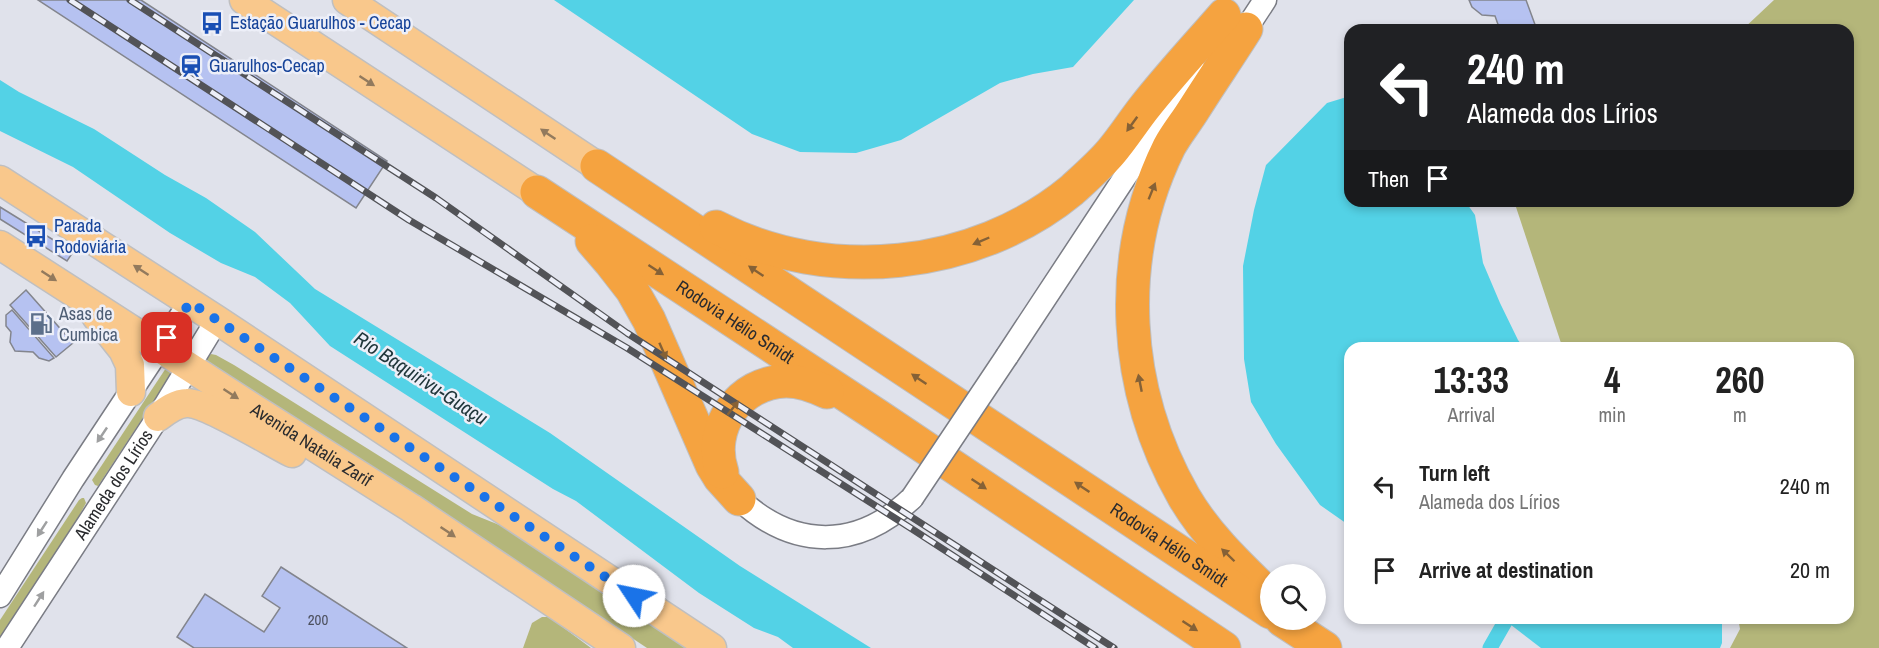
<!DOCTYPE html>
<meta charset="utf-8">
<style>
body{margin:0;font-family:"Archivo Narrow",sans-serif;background:#f2f2f2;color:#222;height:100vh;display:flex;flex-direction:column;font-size:22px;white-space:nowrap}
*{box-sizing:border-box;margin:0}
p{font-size:20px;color:#767676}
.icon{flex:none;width:33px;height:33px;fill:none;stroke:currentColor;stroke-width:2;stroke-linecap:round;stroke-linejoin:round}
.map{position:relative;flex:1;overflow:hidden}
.details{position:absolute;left:1344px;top:342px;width:510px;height:282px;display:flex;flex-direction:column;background:#fff;border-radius:18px;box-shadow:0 3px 9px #0003}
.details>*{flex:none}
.banner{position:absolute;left:1344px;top:24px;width:510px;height:183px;border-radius:18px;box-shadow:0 3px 9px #0003;background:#202124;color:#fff;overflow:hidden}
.controls{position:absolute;left:1260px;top:564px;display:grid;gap:12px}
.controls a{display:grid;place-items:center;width:66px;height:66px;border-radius:50%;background:#fff;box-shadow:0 3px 9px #0003;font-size:30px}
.pin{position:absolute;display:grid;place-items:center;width:51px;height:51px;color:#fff;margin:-26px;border-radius:12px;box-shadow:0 3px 9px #0006}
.me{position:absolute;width:66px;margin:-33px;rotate:304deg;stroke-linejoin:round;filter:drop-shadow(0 0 4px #0008)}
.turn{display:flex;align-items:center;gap:21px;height:126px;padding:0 24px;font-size:27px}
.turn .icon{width:78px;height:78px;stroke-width:2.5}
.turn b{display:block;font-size:42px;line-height:51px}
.then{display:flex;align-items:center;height:57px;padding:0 24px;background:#0003;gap:12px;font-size:22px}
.eta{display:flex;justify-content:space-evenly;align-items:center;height:102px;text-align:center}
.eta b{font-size:36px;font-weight:800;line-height:42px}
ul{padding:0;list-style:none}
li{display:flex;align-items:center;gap:18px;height:84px;padding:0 24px}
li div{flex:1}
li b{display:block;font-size:22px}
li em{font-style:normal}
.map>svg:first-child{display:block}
.green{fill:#b4b67a}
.water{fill:#53d2e6}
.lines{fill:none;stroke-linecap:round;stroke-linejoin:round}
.canal{stroke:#53d2e6;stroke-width:15}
.building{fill:#b6c2f1;stroke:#83858d;stroke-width:1.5}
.minor-casing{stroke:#7a7c84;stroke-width:25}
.major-casing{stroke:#bfbfc0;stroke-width:31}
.highway-casing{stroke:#bfbfc0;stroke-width:35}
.minor{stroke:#fff;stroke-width:22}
.major{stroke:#f9c88c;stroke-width:28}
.highway{stroke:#f5a340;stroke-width:33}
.rail-casing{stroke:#525357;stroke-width:7}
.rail{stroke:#edeff8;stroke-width:4.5;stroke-dasharray:14;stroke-linecap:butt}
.minor-bridge-casing{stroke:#7a7c84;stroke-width:25;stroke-linecap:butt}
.minor-bridge{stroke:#fff;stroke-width:22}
.oneway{fill:#927a5d}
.oneway2{fill:#856136}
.oneway3{fill:#9fa0a1}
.route{stroke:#1a73e8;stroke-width:10;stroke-dasharray:0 18}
.labels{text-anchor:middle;stroke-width:5;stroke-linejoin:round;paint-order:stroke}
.number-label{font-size:15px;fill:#4d515f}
.transit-label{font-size:18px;fill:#164399;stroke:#edeff8;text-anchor:start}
.service-label{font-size:18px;fill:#4e5e75;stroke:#edeff8;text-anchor:start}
.street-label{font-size:18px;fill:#2a2b2e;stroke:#edeff8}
.water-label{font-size:20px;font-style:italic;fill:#21373b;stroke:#edeff8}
</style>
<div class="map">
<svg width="1879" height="648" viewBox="0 0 1879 648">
<rect width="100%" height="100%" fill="#e0e2eb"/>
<g class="green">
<path d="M 1774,0 L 1879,0 L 1879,648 L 1730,648 L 1740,629 L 1738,618 L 1848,618 L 1848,348 L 1571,348 L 1561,343 L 1514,201 L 1848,201 L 1848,30 L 1742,30 Z"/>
<path d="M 211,354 L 216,355 L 234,365 L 472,514 L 522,534 L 689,648 L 647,648 L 527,568 L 206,360 Z"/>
<path d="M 166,368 L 175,369 L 98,486 L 95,485 L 92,480 Z"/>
<path d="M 82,498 L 84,498 L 86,503 L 73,527 L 0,639 L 0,620 L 79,500 Z"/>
<path d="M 542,617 L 549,617 L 591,648 L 523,648 L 532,623 Z"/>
</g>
<g class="water">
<path d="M 554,0 L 1134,0 L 1073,67 L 1033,74 L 1000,83 L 901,140 L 856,153 L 800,152 L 752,134 Z"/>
<path d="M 0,80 L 19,92 L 94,129 L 165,175 L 206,198 L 255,232 L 315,289 L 550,433 L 740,566 L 871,648 L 793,648 L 778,637 L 754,628 L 699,593 L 576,501 L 553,489 L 330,346 L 290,303 L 255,277 L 221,263 L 170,233 L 73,167 L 0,131 Z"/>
<path d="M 1350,96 L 1350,201 L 1465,201 L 1475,215 L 1483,263 L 1500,303 L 1518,340 L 1524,348 L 1350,348 L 1350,526 L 1320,505 L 1276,444 L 1251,402 L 1244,359 L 1243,266 L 1254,210 L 1266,165 L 1327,103 Z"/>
<path d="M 1502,618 L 1722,618 L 1722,643 L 1720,648 L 1541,648 Z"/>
</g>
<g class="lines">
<path class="canal" d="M 1490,648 L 1506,620"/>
</g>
<g class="building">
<path d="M 38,0 L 141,0 L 387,161 L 356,208 Z"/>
<path d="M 1469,0 L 1526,0 L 1537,30 L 1500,30 L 1495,16 L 1482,15 L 1472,7 Z"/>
<path d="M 0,207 L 73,252 L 67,261 L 0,219 Z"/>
<path d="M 26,290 L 73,343 L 56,357 L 10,305 Z"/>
<path d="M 12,310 L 54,358 L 49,361 L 39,358 L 33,352 L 15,351 L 10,342 L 11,332 L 6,326 L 6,315 Z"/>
<path d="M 281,567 L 407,648 L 194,648 L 177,637 L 205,594 L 264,632 L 280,608 L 262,596 Z"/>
</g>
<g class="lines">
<g class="minor-casing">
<g id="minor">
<path d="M 1236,40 L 1246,29 L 1265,0"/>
<path d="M 1007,356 L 1152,136 L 1193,67"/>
<path d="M 739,499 C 794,550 858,550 912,498"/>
<path d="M 0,596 L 73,479 L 190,302"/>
<path id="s1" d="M 7,648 L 158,417 L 217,320"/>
</g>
</g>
<g class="major-casing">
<g id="major">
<path d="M 244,0 L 537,192"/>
<path d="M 347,0 L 597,166"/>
<path d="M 0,180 L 217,320 L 712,648"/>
<path id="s2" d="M 0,245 L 253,408 L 411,508 L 621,648"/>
<path d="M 96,316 L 123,350 L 130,365 L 131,392"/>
<path d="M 158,417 C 166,411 176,403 187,403 C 205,402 272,443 292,453"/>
</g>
</g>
<g class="highway-casing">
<g id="highway">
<path d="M 1246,29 C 1229,56 1211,82 1194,109 C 1186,122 1176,134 1169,147 C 1114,259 1123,390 1184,497 C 1205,533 1235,562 1264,590"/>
<path id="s3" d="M 597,166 L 1270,612"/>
<path id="s4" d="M 537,192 L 878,416 L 1224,648"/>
<path d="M 716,227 C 828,285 975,270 1072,190 C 1085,178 1100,165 1111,152 C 1123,138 1133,122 1144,108 C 1169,76 1197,46 1224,15"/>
<path d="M 592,241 L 611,263 L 632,290 L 649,320 L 712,465 L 720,478 L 739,499"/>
<path d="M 722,472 C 707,428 739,382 786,381 C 801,381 814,386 827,392"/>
<path d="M 1282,620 L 1325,648"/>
</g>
</g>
<use href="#minor" class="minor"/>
<use href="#major" class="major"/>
<use href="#highway" class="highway"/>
<g class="rail-casing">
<g id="rail">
<path d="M 70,0 L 409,220 L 627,348 L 909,527 L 1095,648"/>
<path d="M 130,0 L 436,198 L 627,333 L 1114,648"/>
</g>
</g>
<use href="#rail" class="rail"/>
<g class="minor-bridge-casing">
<path id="minor-bridge" d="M 912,498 L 1007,356"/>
</g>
<use href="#minor-bridge" class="minor-bridge"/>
</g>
<defs><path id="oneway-solid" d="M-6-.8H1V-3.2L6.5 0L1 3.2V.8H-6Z" transform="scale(1.5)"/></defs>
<g class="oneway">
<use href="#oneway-solid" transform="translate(367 81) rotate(33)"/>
<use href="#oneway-solid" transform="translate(548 134) rotate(-146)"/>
<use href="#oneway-solid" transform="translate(141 270) rotate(-147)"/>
<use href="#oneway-solid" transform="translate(49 276) rotate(33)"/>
<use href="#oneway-solid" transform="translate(231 394) rotate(33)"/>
<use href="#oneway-solid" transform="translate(448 532) rotate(34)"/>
</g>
<g class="oneway2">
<use href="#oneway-solid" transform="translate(1132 124) rotate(126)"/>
<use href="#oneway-solid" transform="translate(1152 191) rotate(-68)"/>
<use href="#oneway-solid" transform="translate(981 241) rotate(157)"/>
<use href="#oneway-solid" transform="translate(656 270) rotate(33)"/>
<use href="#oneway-solid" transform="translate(756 271) rotate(-146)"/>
<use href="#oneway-solid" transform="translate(663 351) rotate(66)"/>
<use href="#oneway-solid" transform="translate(919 379) rotate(-146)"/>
<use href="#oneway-solid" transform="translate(1140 383) rotate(-101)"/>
<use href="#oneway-solid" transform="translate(733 408) rotate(-51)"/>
<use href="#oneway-solid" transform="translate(979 484) rotate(34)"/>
<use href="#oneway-solid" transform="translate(1082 487) rotate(-146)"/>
<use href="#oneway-solid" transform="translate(1228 555) rotate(-136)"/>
<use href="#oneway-solid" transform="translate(1190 626) rotate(33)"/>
</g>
<g class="oneway3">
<use href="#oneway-solid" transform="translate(102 435) rotate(124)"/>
<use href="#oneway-solid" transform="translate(42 529) rotate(123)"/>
<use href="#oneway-solid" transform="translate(39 599) rotate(-57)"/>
</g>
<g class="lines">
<path class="route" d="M 167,338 L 190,302 L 634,596"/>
</g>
<defs>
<g id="bus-bare" transform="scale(1.8)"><path d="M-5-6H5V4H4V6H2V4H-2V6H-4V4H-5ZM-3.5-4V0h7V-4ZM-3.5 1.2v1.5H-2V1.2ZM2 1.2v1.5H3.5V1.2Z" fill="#1a4fb4" stroke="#edeff8" stroke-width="2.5" paint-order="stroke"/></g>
<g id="station-bare" transform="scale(1.8)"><path d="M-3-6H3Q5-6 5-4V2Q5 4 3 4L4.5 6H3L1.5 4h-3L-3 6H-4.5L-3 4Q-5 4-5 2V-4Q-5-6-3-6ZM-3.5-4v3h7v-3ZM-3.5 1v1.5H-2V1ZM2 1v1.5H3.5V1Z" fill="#1a4fb4" stroke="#edeff8" stroke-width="2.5" paint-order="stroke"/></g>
<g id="fuel-bare" transform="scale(1.8)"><path d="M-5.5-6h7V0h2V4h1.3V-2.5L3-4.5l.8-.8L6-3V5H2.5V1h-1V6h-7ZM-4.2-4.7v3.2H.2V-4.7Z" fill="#5c6f8a" stroke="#edeff8" stroke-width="2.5" paint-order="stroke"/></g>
</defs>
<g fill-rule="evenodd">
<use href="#bus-bare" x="212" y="23"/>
<use href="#station-bare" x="191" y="66"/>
<use href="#bus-bare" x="36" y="236"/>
<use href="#fuel-bare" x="41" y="324"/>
</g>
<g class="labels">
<g class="number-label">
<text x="318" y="625">200</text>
</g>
<g class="transit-label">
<text x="230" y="29">Estação Guarulhos - Cecap</text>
<text x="209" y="72">Guarulhos-Cecap</text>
<text x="54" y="232">Parada<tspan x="54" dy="21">Rodoviária</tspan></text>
</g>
<g class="service-label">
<text x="59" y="320">Asas de<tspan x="59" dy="21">Cumbica</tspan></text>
</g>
<g class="street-label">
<text dy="6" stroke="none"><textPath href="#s4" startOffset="237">Rodovia Hélio Smidt</textPath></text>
<text dy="6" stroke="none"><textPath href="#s2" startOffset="370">Avenida Natalia Zarif</textPath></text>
<text dy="6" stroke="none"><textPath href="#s1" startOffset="195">Alameda dos Lírios</textPath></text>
<text dy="6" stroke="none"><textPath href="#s3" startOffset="686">Rodovia Hélio Smidt</textPath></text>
</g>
<g class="water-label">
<text transform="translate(421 378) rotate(33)" y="7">Rio Baquirivu-Guaçu</text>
</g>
</g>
</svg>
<div class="controls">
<a><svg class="icon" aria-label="search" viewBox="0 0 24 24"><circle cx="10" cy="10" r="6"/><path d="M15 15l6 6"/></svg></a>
</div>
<div class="pin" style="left:167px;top:338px;background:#d93025"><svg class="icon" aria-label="arrive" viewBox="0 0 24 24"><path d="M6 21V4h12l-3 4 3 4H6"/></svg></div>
<svg class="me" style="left:634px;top:596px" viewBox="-20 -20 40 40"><circle r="19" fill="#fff"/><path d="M0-13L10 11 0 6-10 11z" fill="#1a73e8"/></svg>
<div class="banner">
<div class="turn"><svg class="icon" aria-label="left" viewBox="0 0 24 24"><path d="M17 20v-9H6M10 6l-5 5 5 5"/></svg><div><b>240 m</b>Alameda dos Lírios</div></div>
<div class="then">Then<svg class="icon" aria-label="arrive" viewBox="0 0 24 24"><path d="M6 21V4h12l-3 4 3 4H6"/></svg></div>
</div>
<section class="details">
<div class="eta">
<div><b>13:33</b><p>Arrival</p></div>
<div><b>4</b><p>min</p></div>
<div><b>260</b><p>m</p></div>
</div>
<ul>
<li><svg class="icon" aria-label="left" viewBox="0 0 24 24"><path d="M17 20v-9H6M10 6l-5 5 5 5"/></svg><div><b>Turn left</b><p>Alameda dos Lírios</p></div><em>240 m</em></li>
<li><svg class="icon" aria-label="arrive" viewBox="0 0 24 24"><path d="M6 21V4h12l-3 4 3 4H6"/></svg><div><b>Arrive at destination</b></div><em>20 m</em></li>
</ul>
</section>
</div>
